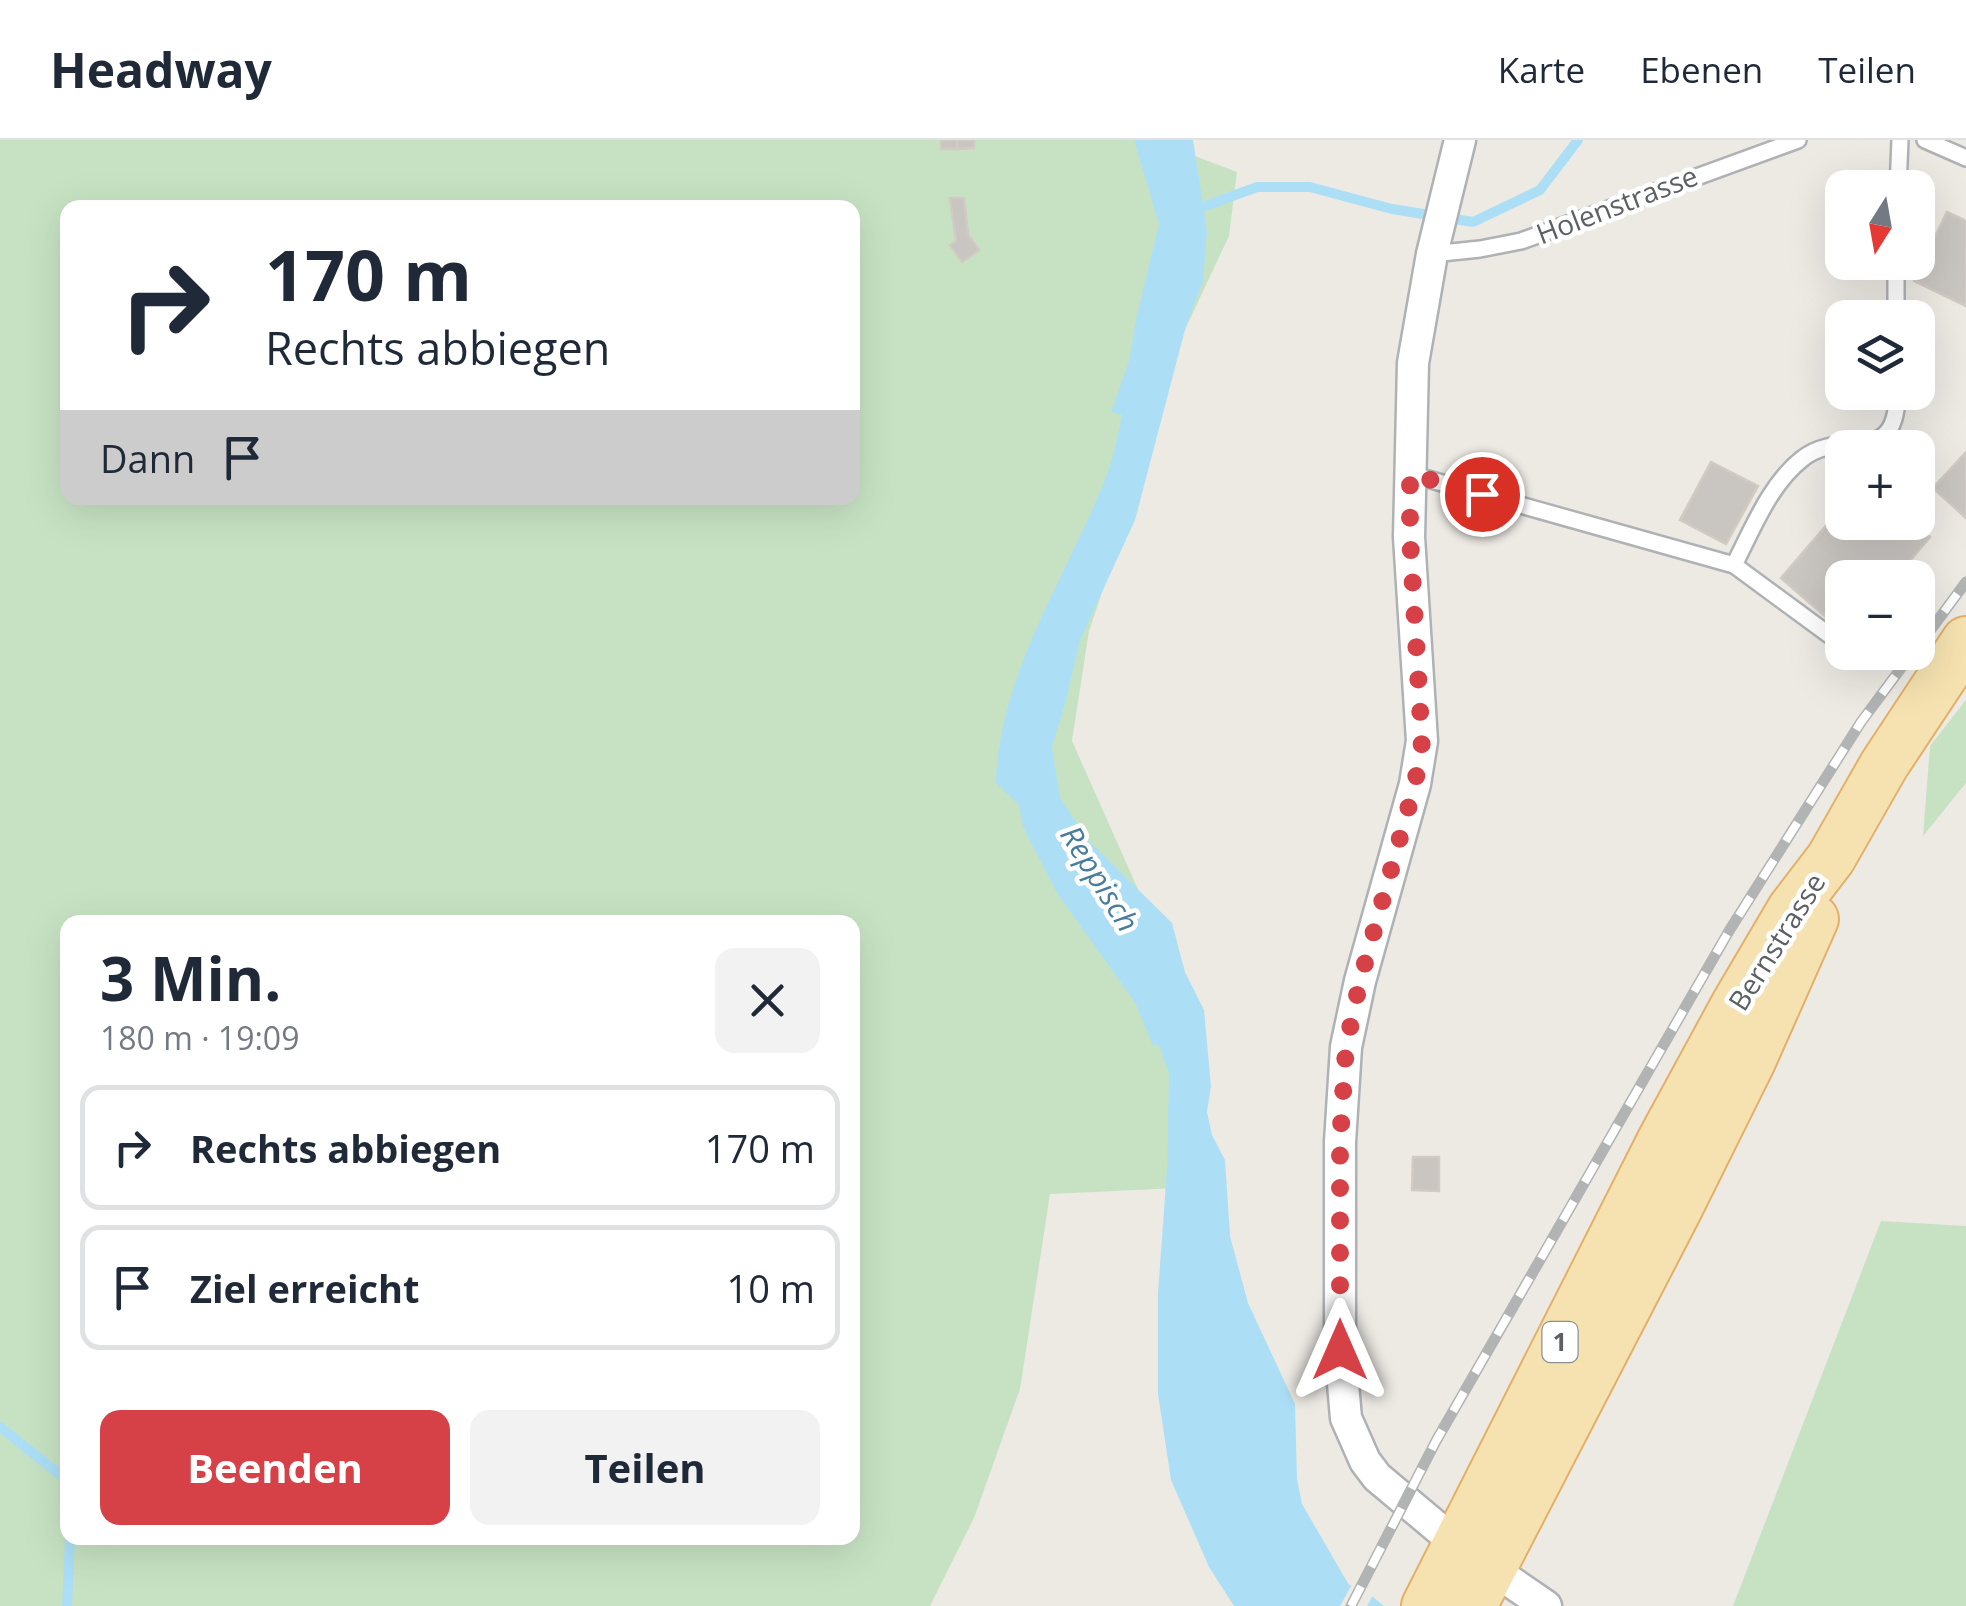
<!DOCTYPE html>
<html lang="de">
<meta charset="utf-8">
<style>
body{margin:0;font-family:"Open Sans",sans-serif;background:#f2f2f3;color:#1f2937;height:100vh;display:flex;flex-direction:column;font-size:38px;white-space:nowrap}
*{box-sizing:border-box;margin:0}
p{font-size:32px;color:#747a83}
.icon{flex:none;width:55px;height:55px;fill:none;stroke:currentColor;stroke-width:2;stroke-linecap:round;stroke-linejoin:round}
.map{position:relative;flex:1;overflow:hidden}
.sheet{position:absolute;left:60px;top:775px;width:800px;height:630px;display:flex;flex-direction:column;background:#fff;border-radius:20px;box-shadow:0 10px 40px #0002}
.sheet>*{flex:none}
.top-card{position:absolute;left:60px;top:60px;width:800px;height:305px;border-radius:20px;box-shadow:0 10px 40px #0002;background:#fff;color:#1f2937;overflow:hidden}
.needle{width:65px;rotate:191deg}
.fabs{position:absolute;left:1825px;top:30px;display:grid;gap:20px}
.fabs a{display:grid;place-items:center;width:110px;height:110px;border-radius:20px;background:#fff;box-shadow:0 10px 40px #0002;font-size:50px}
.pin{position:absolute;display:grid;place-items:center;width:85px;height:85px;color:#fff;margin:-42px;border:5px solid #fff;border-radius:50%;box-shadow:0 2px 10px #0007}
.me{position:absolute;width:110px;margin:-55px;rotate:0deg;stroke-linejoin:round;filter:drop-shadow(0 0 8px #0008)}
.turn{display:flex;align-items:center;gap:35px;height:210px;padding:0 40px;font-size:45px}
.turn .icon{width:130px;height:130px;stroke-width:2.5}
.turn b{display:block;font-size:70px;line-height:85px}
.then{display:flex;align-items:center;height:95px;padding:0 40px;background:#0003;gap:20px;font-size:38px}
.round{display:grid;place-items:center;flex:none;width:105px;height:105px;border-radius:20px;background:#f2f2f3}
.head{display:flex;align-items:center;justify-content:space-between;height:170px;padding:0 40px}
h1{font-size:60px;font-weight:700;line-height:75px}
.primary-button{display:flex;gap:20px;margin-top:auto;padding:20px 40px}
.primary-button a{flex:1;height:115px;border-radius:20px;background:#d64148;color:#fff;font-size:40px;font-weight:700;line-height:115px;text-align:center}
.primary-button a+a{background:#f2f2f3;color:#1f2937}
ul{padding:0;list-style:none}
li{display:flex;align-items:center;gap:30px;height:125px;margin:0 20px 15px;padding:0 20px;border:5px solid #e0e1e3;border-radius:20px}
li div{flex:1}
li b{display:block;font-size:38px}
li em{font-style:normal}
header{display:flex;align-items:center;gap:60px;box-sizing:border-box;height:140px;padding:0 50px;background:#fff;border-bottom:2px solid #e0e1e3}
header strong{font-size:48px}
nav{display:flex;gap:55px;margin-inline-start:auto;font-size:35px}
.map>svg:first-child{display:block}
.green{fill:#c7e2c3;fill-rule:evenodd}
.water{fill:#acdff6}
.pier{fill:#edeae4}
.lines{fill:none;stroke-linecap:round;stroke-linejoin:round}
.stream{stroke:#acdff6;stroke-width:10}
.building{fill:#c9c5c1;stroke:#d1cbc3;stroke-width:2.5}
.lane-casing{stroke:#afb2b5;stroke-width:20}
.street-casing{stroke:#afb2b5;stroke-width:35}
.primary-casing{stroke:#e2b068;stroke-width:52}
.lane{stroke:#fff;stroke-width:15}
.street{stroke:#fff;stroke-width:30}
.primary{stroke:#f6e2b0;stroke-width:48}
.rail-casing{stroke:#b2b3b3;stroke-width:11}
.rail{stroke:#fff;stroke-width:8;stroke-dasharray:22;stroke-linecap:butt}
.route{stroke:#d64148;stroke-width:18;stroke-dasharray:0 32.4}
.labels{text-anchor:middle;stroke-width:9;stroke-linejoin:round;paint-order:stroke}
.shield{fill:#fff;stroke:#8d9092;stroke-width:2.5}
.shield-label{font-size:25px;font-weight:bold;fill:#5c6063}
.street-label{font-size:28px;fill:#5c6063;stroke:#fff}
.water-label{font-size:30px;font-style:italic;fill:#477c9d;stroke:#fff}
</style>
<header>
<strong>Headway</strong>
<nav><a>Karte</a><a>Ebenen</a><a>Teilen</a></nav>
</header>
<div class="map">
<svg width="1966" height="1466" viewBox="0 0 1966 1466">
<rect width="100%" height="100%" fill="#edeae4"/>
<g class="green">
<path d="M 0,0 L 1153,0 L 1237,32 L 1229,96 L 1183,194 L 1141,337 L 1089,491 L 1072,601 L 1178,839 L 1200,1047 L 1050,1054 L 1020,1249 L 974,1378 L 930,1466 L 0,1466 ZM 68,68 L 852,68 L 852,358 L 68,358 ZM 68,782 L 852,782 L 852,1398 L 68,1398 Z"/>
<path d="M 1966,560 L 1966,643 L 1923,696 L 1930,606 Z"/>
<path d="M 1881,1081 L 1966,1086 L 1966,1466 L 1733,1466 Z"/>
</g>
<path class="water" d="M 1134,0 L 1193,0 L 1207,91 L 1203,141 L 1186,186 L 1135,380 L 1080,500 L 1066,560 L 1052,607 L 1060,658 L 1088,700 L 1172,783 L 1185,832 L 1204,870 L 1211,946 L 1207,972 L 1212,995 L 1225,1020 L 1230,1096 L 1248,1163 L 1295,1264 L 1297,1339 L 1302,1364 L 1349,1445 L 1361,1447 L 1384,1466 L 1234,1466 L 1209,1427 L 1171,1340 L 1158,1254 L 1158,1153 L 1167,1029 L 1169,933 L 1159,906 L 1152,904 L 1136,864 L 1057,753 L 1023,687 L 1019,665 L 996,643 C 999,535 1064,441 1104,342 C 1113,321 1117,297 1122,275 L 1111,272 L 1129,221 L 1136,179 L 1159,84 Z"/>
<path class="pier" d="M 1354,1441 L 1364,1443 L 1375,1452 L 1367,1466 L 1340,1466 Z"/>
<g class="lines">
<g class="stream">
<path d="M 1194,70 L 1257,47 L 1310,47 L 1392,69 L 1473,82 L 1540,50 L 1578,0"/>
<path d="M 0,1287 L 68,1341"/>
<path d="M 67,1466 L 70,1398"/>
</g>
</g>
<g class="building">
<rect x="941" y="0" width="16" height="9"/>
<path d="M 957,0 L 974,0 L 974,8 L 957,9 Z"/>
<path d="M 950,58 L 964,58 L 968,94 L 979,110 L 962,122 L 950,105 L 956,101 Z"/>
<path d="M 1947,72 L 1966,81 L 1966,166 L 1914,141 Z"/>
<path d="M 1966,312 L 1966,378 L 1933,348 Z"/>
<path d="M 1711,322 L 1758,346 L 1726,404 L 1680,380 Z"/>
<path d="M 1842,367 L 1842,382 L 1914,382 L 1930,397 L 1895,438 L 1842,438 L 1842,491 L 1781,438 Z"/>
<path d="M 1413,1017 L 1439,1017 L 1439,1051 L 1412,1050 Z"/>
</g>
<g class="lines">
<g class="lane-casing">
<g id="lane">
<path d="M 1925,0 L 1966,18"/>
<path d="M 1898,48 L 1900,0"/>
<path d="M 1432,114 L 1480,109 L 1521,101 L 1798,0"/>
<path d="M 1896,122 L 1896,178"/>
<path d="M 1410,334 L 1734,425 L 1836,500"/>
<path d="M 1734,425 C 1752,390 1770,344 1802,319 C 1843,286 1898,330 1897,252"/>
</g>
</g>
<g class="street-casing">
<g id="street">
<path d="M 1457,1404 L 1377,1337 L 1365,1321 L 1346,1278 L 1340,1210 L 1340,1002 L 1346,907 L 1360,841 L 1415,644 L 1422,601 L 1409,397 L 1413,223 L 1432,114 L 1460,0"/>
<path d="M 1492,1429 L 1546,1466"/>
</g>
</g>
<g class="primary-casing">
<g id="primary">
<path d="M 1426,1466 L 1662,1000 L 1736,864 L 1792,769 L 1831,718 L 1884,625 L 1966,501"/>
<path d="M 1472,1466 L 1677,1070 L 1751,921 L 1814,779"/>
</g>
</g>
<use href="#lane" class="lane"/>
<use href="#street" class="street"/>
<use href="#primary" class="primary"/>
<g class="rail-casing">
<g id="rail">
<path d="M 1918,507 L 1966,442"/>
<path d="M 1351,1466 L 1436,1301 L 1729,791 L 1861,582 L 1913,512"/>
</g>
</g>
<use href="#rail" class="rail"/>
</g>
<g class="lines">
<path class="route" d="M 1340,1210 L 1340,1002 L 1346,907 L 1360,841 L 1415,644 L 1422,602 L 1410,397 L 1410,334 L 1482,354"/>
</g>
<g class="labels">
<rect class="shield" x="1542.5" y="1182" width="35" height="40" rx="8"/>
<g class="shield-label">
<text x="1560" y="1211">1</text>
</g>
<g class="street-label">
<text transform="translate(1617 65) rotate(-21)" y="10">Holenstrasse</text>
<text transform="translate(1777 802) rotate(-58)" y="10">Bernstrasse</text>
</g>
<g class="water-label">
<text transform="translate(1099 739) rotate(58)" y="10">Reppisch</text>
</g>
</g>
</svg>
<div class="fabs">
<a><svg class="needle" viewBox="-14 -14 28 28"><path d="M0-13l5 13h-10z" fill="#e53935"/><path d="M0 13l5-13h-10z" fill="#747a83"/></svg></a>
<a><svg class="icon" aria-label="layers" viewBox="0 0 24 24"><path d="M12 4l9 5-9 5-9-5zM3 14l9 5 9-5"/></svg></a>
<a>+</a>
<a>−</a>
</div>
<div class="pin" style="left:1482px;top:354px;background:#d93025"><svg class="icon" aria-label="arrive" viewBox="0 0 24 24"><path d="M6 21V4h12l-3 4 3 4H6"/></svg></div>
<svg class="me" style="left:1340px;top:1210px" viewBox="-20 -20 40 40"><path d="M0-17L14 15 0 8-14 15z" fill="#d64148" stroke="#fff" stroke-width="4"/></svg>
<div class="top-card">
<div class="turn"><svg class="icon" aria-label="right" viewBox="0 0 24 24"><path d="M7 20v-9h11M14 6l5 5-5 5"/></svg><div><b>170 m</b>Rechts abbiegen</div></div>
<div class="then">Dann<svg class="icon" aria-label="arrive" viewBox="0 0 24 24"><path d="M6 21V4h12l-3 4 3 4H6"/></svg></div>
</div>
<section class="sheet">
<div class="head"><div><h1>3 Min.</h1><p>180 m · 19:09</p></div><a class="round"><svg class="icon" aria-label="close" viewBox="0 0 24 24"><path d="M6 6l12 12M18 6L6 18"/></svg></a></div>
<ul>
<li><svg class="icon" aria-label="right" viewBox="0 0 24 24"><path d="M7 20v-9h11M14 6l5 5-5 5"/></svg><div><b>Rechts abbiegen</b></div><em>170 m</em></li>
<li><svg class="icon" aria-label="arrive" viewBox="0 0 24 24"><path d="M6 21V4h12l-3 4 3 4H6"/></svg><div><b>Ziel erreicht</b></div><em>10 m</em></li>
</ul>
<div class="primary-button"><a>Beenden</a><a>Teilen</a></div>
</section>
</div>
